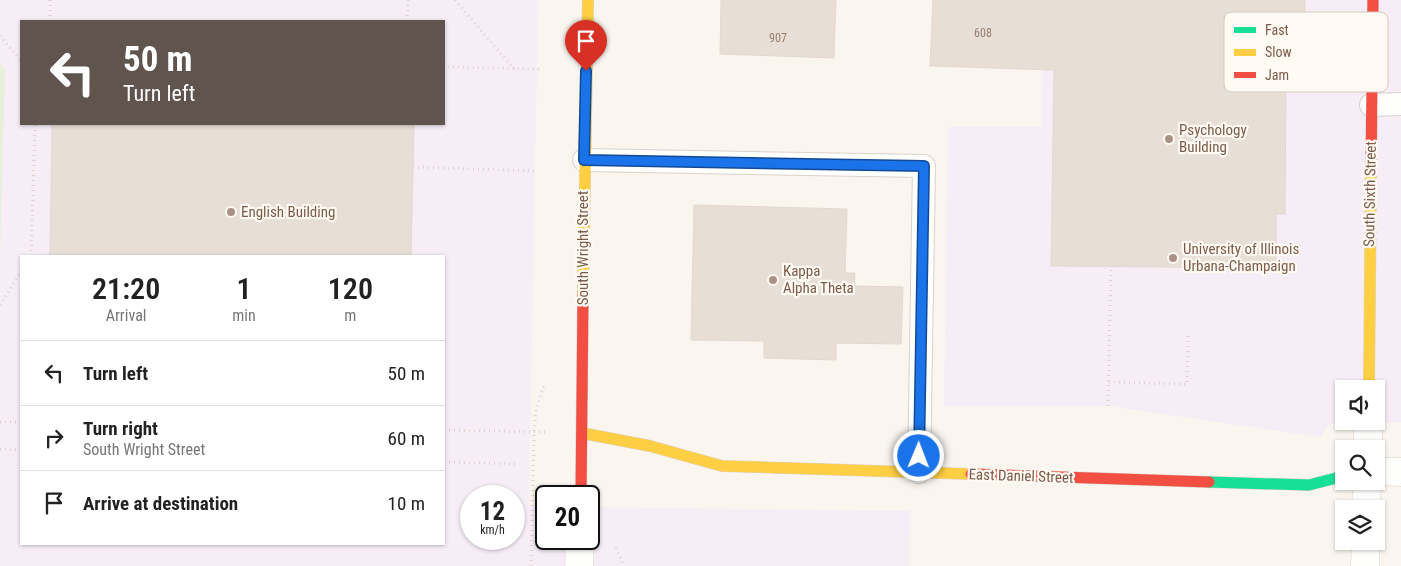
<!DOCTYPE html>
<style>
body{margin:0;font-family:"Roboto Condensed",sans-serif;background:#f6f6f6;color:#222;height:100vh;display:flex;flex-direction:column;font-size:19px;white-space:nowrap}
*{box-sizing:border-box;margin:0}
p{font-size:16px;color:#767676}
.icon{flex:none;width:28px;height:28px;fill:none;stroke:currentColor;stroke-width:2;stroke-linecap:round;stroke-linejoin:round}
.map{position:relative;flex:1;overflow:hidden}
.sheet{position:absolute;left:20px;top:255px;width:425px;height:290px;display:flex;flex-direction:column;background:#fff;border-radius:0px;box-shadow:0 1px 4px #0004}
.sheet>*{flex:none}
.top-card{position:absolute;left:20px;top:20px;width:425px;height:105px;border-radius:0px;box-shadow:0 1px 4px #0004;background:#5f544e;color:#fff;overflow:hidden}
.controls{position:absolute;left:1335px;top:380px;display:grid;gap:10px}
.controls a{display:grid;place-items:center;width:50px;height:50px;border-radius:0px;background:#fff;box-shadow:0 1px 4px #0004;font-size:25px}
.speed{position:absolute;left:460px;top:485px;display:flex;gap:10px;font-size:25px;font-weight:700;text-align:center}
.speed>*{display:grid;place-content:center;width:65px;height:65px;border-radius:50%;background:#fff;box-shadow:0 1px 4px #0004;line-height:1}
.speed small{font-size:12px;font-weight:400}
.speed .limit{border:2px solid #111;border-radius:8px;background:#fff;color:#111}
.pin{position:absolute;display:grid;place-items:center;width:42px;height:42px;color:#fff;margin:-51px -21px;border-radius:50% 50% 50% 0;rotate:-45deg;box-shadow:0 0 5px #0007}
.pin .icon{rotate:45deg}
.me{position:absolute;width:55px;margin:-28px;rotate:1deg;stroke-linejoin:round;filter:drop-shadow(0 0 4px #0008)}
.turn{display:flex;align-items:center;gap:18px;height:105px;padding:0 20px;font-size:22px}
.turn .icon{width:65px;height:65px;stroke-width:2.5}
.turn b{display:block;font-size:35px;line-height:42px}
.eta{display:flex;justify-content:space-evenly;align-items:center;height:85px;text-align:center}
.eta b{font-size:30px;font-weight:600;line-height:35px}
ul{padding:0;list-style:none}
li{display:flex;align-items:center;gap:15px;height:65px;padding:0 20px;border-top:1px solid #e0e0e0}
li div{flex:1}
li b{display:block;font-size:19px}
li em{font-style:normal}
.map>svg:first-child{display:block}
.education{fill:#f6edf6;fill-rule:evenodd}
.green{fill:#e7f1d9}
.building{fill:#e7ded6;stroke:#e4d8d0}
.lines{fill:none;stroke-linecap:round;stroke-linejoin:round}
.lane-casing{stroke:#dad2cd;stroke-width:24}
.street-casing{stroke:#dad2cd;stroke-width:29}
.fast-casing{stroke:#dad1cb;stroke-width:12}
.slow-casing{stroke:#dad1cb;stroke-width:12}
.jam-casing{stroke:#dad1cb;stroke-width:12}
.path{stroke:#ddd4ce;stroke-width:3;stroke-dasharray:1 4;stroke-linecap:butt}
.lane{stroke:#fefefd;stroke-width:22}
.street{stroke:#fefefd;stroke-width:28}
.fast{stroke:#16e098;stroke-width:11}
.slow{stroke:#ffcf43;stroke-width:11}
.jam{stroke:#f24e42;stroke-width:11}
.route-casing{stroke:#114b97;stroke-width:12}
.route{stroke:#1a73e8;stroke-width:9}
.poi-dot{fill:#a99184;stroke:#fffaf3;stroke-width:2}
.labels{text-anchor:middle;stroke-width:4.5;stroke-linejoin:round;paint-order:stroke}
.number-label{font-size:12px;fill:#997e6f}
.poi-label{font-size:15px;fill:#7d5b4a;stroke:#fffaf3;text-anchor:start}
.street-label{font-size:15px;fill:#7d5b4a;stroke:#fffaf3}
.key{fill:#fffaf3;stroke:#d8cac0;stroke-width:1}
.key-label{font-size:14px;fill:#7d5b4a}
</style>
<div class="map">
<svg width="1401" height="566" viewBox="0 0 1401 566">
<rect width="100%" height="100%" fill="#faf5ef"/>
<g class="education">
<path d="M 0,0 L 538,0 L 529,505 L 546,506 L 546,539 L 589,539 L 589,507 L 910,511 L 909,566 L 0,566 ZM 21,21 L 444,21 L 444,124 L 21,124 ZM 21,256 L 444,256 L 444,544 L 21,544 ZM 471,496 L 514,496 L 514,539 L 471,539 Z"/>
<path d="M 1044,0 L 1401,0 L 1401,423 L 1331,423 L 1320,437 L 1108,406 L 944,406 L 948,127 L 1041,127 ZM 1344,389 L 1376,389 L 1376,421 L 1344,421 Z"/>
</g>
<path class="green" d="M 0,63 L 5,70 L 0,258 Z"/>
<g class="building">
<path d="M 721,0 L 836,0 L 834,58 L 720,54 Z"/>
<path d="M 933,0 L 1305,0 L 1304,65 L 1286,65 L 1285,214 L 1276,214 L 1276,268 L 1051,266 L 1054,70 L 930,66 Z"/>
<path d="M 52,124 L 414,124 L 411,256 L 50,256 Z"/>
<path d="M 694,205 L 847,209 L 845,273 L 855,273 L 854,286 L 903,287 L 901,344 L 836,343 L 836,360 L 764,358 L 764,341 L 691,340 Z"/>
</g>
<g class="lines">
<g class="lane-casing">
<g id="lane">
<path d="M 1371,105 L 1401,104"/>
<path d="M 584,160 L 924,166 L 919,472"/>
</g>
</g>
<g class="street-casing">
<g id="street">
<path d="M 1368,449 L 1368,421"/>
<path d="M 1376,471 L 1401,472"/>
<path d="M 1366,509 L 1367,481"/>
<path d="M 579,566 L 580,539"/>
<path d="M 1365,566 L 1366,541"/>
</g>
</g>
<g class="fast-casing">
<path id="fast" d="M 1209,482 L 1309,485 L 1344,476"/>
</g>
<g class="slow-casing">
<g id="slow">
<path d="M 583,295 L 588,0"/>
<path d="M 1369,389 L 1371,168"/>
<path d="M 582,433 L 650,446 L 722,466 L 971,474"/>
</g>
</g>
<g class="jam-casing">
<g id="jam">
<path d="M 1371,168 L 1373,0"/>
<path d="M 971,474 L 1209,482"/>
<path d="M 581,496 L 583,295"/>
</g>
</g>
<g class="path">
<path d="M 455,0 L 514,69"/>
<path d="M 50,21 L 50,0"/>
<path d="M 407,21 L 408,0"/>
<path d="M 0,36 L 21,61"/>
<path d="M 444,64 L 447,67 L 539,69"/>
<path d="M 413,167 L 536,171"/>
<path d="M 31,256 L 35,124"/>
<path d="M 0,305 L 21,272"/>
<path d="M 1109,382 L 1187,384 L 1188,334"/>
<path d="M 1108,406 L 1111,266"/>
<path d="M 0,422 L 21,422"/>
<path d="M 444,430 L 547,432"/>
<path d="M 0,449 L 21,450"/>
<path d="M 444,462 L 516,464"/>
<path d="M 616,548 L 624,566"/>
<path d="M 531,566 L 534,432 L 536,410 L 544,385"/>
</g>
<use href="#lane" class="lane"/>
<use href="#street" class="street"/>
<use href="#fast" class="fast"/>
<use href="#slow" class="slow"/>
<use href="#jam" class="jam"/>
</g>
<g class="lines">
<g class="route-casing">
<path id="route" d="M 586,71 L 584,160 L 924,166 L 919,456"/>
</g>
<use href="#route" class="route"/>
</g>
<g class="poi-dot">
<circle cx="1169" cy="139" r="5"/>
<circle cx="231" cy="212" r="5"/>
<circle cx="1173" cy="258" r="5"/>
<circle cx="773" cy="280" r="5"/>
</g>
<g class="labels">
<g class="number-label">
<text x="983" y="37">608</text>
<text x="778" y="42">907</text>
</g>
<g class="poi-label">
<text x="1179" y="135">Psychology<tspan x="1179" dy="17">Building</tspan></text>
<text x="241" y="217">English Building</text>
<text x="1183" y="254">University of Illinois<tspan x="1183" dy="17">Urbana-Champaign</tspan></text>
<text x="783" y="276">Kappa<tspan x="783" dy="17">Alpha Theta</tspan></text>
</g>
<g class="street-label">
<text transform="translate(1370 194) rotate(-89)" y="5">South Sixth Street</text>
<text transform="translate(583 248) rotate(-90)" y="5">South Wright Street</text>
<text transform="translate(1021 476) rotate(2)" y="5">East Daniel Street</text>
</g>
</g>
<rect x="1224" y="12" width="164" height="80" rx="8" class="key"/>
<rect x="1234" y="27" width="22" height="6" fill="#16e098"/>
<rect x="1234" y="49" width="22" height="7" fill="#ffcf43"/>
<rect x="1234" y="72" width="22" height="6" fill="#f24e42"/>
<g class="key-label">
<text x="1265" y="35">Fast</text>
<text x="1265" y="57">Slow</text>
<text x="1265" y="80">Jam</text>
</g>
</svg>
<div class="controls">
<a><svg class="icon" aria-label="sound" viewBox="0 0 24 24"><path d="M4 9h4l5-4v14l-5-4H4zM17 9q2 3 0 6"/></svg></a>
<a><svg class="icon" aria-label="search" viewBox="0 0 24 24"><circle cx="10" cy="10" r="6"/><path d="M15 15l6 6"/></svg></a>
<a><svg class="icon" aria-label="layers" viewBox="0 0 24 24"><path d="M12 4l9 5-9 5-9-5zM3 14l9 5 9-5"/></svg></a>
</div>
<div class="speed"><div>12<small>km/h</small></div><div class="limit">20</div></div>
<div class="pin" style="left:586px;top:71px;background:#d93025"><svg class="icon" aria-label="arrive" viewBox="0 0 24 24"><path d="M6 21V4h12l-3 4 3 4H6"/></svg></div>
<svg class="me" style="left:919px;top:456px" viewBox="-20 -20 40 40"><circle r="17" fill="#1a73e8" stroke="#fff" stroke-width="3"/><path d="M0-11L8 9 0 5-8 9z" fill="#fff"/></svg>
<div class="top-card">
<div class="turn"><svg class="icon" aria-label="left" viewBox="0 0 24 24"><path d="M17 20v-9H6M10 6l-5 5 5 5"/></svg><div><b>50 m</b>Turn left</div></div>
</div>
<section class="sheet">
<div class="eta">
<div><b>21:20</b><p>Arrival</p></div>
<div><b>1</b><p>min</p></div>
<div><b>120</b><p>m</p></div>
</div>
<ul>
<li><svg class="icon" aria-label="left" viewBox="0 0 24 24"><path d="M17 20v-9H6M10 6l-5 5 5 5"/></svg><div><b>Turn left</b></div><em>50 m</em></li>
<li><svg class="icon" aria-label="right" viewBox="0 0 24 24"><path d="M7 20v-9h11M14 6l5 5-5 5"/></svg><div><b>Turn right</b><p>South Wright Street</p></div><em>60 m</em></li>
<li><svg class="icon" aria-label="arrive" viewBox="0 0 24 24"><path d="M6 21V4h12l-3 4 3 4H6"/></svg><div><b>Arrive at destination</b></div><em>10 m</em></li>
</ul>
</section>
</div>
